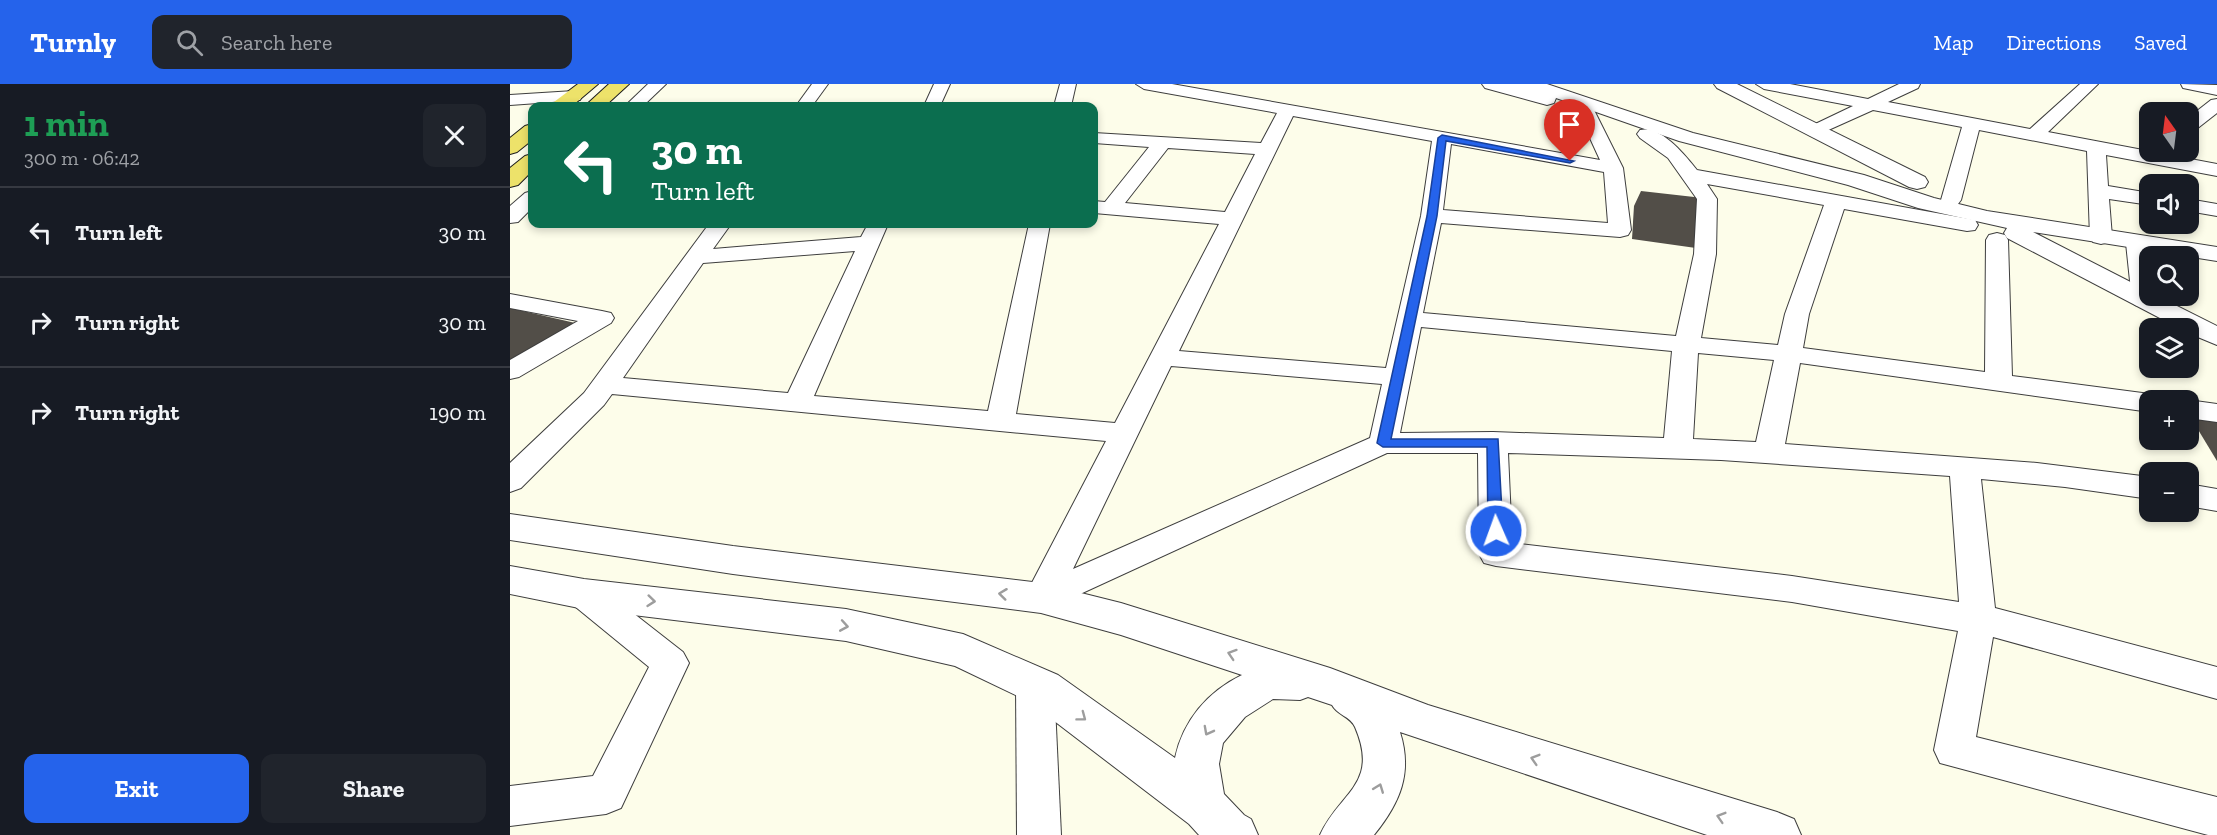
<!DOCTYPE html>
<meta charset="utf-8">
<style>
body{margin:0;font-family:"Zilla Slab",serif;background:#20242c;color:#f1f3f6;height:100vh;display:flex;flex-direction:column;font-size:22px;white-space:nowrap}
*{box-sizing:border-box;margin:0}
p{font-size:20px;color:#9ea1a6}
.icon{flex:none;width:33px;height:33px;fill:none;stroke:currentColor;stroke-width:2;stroke-linecap:round;stroke-linejoin:round}
.map{position:relative;flex:1;overflow:hidden}
.sheet{display:flex;flex-direction:column;background:#171b24;width:510px}
.sheet>*{flex:none}
.banner{position:absolute;left:18px;top:18px;width:570px;height:126px;border-radius:12px;box-shadow:0 3px 9px #0003;background:#0b6e4f;color:#fff;overflow:hidden}
.needle{width:39px;rotate:346deg}
.tools{position:absolute;left:1629px;top:18px;display:grid;gap:12px}
.tools a{display:grid;place-items:center;width:60px;height:60px;border-radius:12px;background:#171b24;box-shadow:0 3px 9px #0003;font-size:30px}
.pin{position:absolute;display:grid;place-items:center;width:51px;height:51px;color:#fff;margin:-62px -26px;border-radius:50% 50% 50% 0;rotate:-45deg;box-shadow:0 0 6px #0007}
.pin .icon{rotate:45deg}
.me{position:absolute;width:66px;margin:-33px;rotate:358deg;stroke-linejoin:round;filter:drop-shadow(0 0 4px #0008)}
.turn{display:flex;align-items:center;gap:21px;height:126px;padding:0 24px;font-size:27px}
.turn .icon{width:78px;height:78px;stroke-width:2.5}
.turn b{display:block;font-size:42px;line-height:51px}
.round{display:grid;place-items:center;flex:none;width:63px;height:63px;border-radius:12px;background:#20242c}
.overview{display:flex;align-items:center;justify-content:space-between;height:102px;padding:0 24px}
h1{font-size:36px;font-weight:700;line-height:45px;color:#1e9e55}
.primary-button{display:flex;gap:12px;margin-top:auto;padding:12px 24px}
.primary-button a{flex:1;height:69px;border-radius:12px;background:#2563eb;color:#fff;font-size:24px;font-weight:700;line-height:69px;text-align:center}
.primary-button a+a{background:#20242c;color:#f1f3f6}
ul{padding:0;list-style:none}
li{display:flex;align-items:center;gap:18px;height:90px;padding:0 24px;border-top:2px solid #363941}
li div{flex:1}
li b{display:block;font-size:22px}
li em{font-style:normal}
header{display:flex;align-items:center;gap:36px;box-sizing:border-box;height:84px;padding:0 30px;background:#2563eb;color:#fff}
header strong{font-size:28px}
nav{display:flex;gap:33px;margin-inline-start:auto;font-size:21px}
.search{width:420px;height:54px;background:#20242c;display:flex;align-items:center;gap:15px;box-sizing:border-box;padding:0 21px;border-radius:12px;color:#9ea1a6;font-size:22px}
main{display:flex;flex:1;min-height:0}
.map>svg:first-child{display:block}
.building{fill:#524e48}
.lines{fill:none;stroke-linecap:round;stroke-linejoin:round}
.minor-casing{stroke:#3e3e3e;stroke-width:2}
.tertiary-casing{stroke:#3e3e3e;stroke-width:2}
.primary-casing{stroke:#1c1c1c;stroke-width:2}
.minor{fill:#fff;fill-rule:evenodd}
.tertiary{fill:#fff;fill-rule:evenodd}
.primary{fill:#ede26a;fill-rule:evenodd}
.oneway{stroke:#9d9d9d}
.route{fill:#2563eb;stroke:#184099;stroke-width:1.5}
</style>
<header>
<strong>Turnly</strong>
<div class="search"><svg class="icon" aria-label="search" viewBox="0 0 24 24"><circle cx="10" cy="10" r="6"/><path d="M15 15l6 6"/></svg>Search here</div>
<nav><a>Map</a><a>Directions</a><a>Saved</a></nav>
</header>
<main>
<section class="sheet">
<div class="overview"><div><h1>1 min</h1><p>300 m · 06:42</p></div><a class="round"><svg class="icon" aria-label="close" viewBox="0 0 24 24"><path d="M6 6l12 12M18 6L6 18"/></svg></a></div>
<ul>
<li><svg class="icon" aria-label="left" viewBox="0 0 24 24"><path d="M17 20v-9H6M10 6l-5 5 5 5"/></svg><div><b>Turn left</b></div><em>30 m</em></li>
<li><svg class="icon" aria-label="right" viewBox="0 0 24 24"><path d="M7 20v-9h11M14 6l5 5-5 5"/></svg><div><b>Turn right</b></div><em>30 m</em></li>
<li><svg class="icon" aria-label="right" viewBox="0 0 24 24"><path d="M7 20v-9h11M14 6l5 5-5 5"/></svg><div><b>Turn right</b></div><em>190 m</em></li>
</ul>
<div class="primary-button"><a>Exit</a><a>Share</a></div>
</section>
<div class="map">
<svg width="1707" height="751" viewBox="0 0 1707 751">
<rect width="100%" height="100%" fill="#fdfdea"/>
<g class="building">
<path d="M 1131,107 L 1193,114 L 1193,165 L 1122,155 L 1124,122 Z"/>
<path d="M 0,224 L 74,241 L 0,283 Z"/>
<path d="M 1678,329 L 1707,332 L 1707,377 Z"/>
</g>
<g class="lines">
<g class="minor-casing">
<g id="minor">
<path d="M 138,0 L 156,0 L 133,22 L 115,22 Z"/>
<path d="M 302,0 L 318,0 L 302,22 L 286,22 Z"/>
<path d="M 424,0 L 440,0 L 430,22 L 414,22 Z"/>
<path d="M 550,0 L 566,0 L 561,22 L 544,22 Z"/>
<path d="M 626,0 L 662,0 L 1090,76 L 1068,28 L 1071,24 L 1083,24 L 1113,84 L 1121,146 L 1118,151 L 1110,153 L 931,139 L 913,229 L 1166,252 L 1184,170 L 1187,115 L 1158,74 L 1130,54 L 1127,50 L 1130,46 C 1151,41 1175,71 1187,86 L 1465,136 L 1468,141 L 1465,146 L 1457,147 L 1334,125 L 1299,230 L 1293,264 L 1475,288 L 1476,156 L 1479,151 L 1487,149 L 1495,151 L 1498,156 L 1502,292 L 1640,310 L 1650,313 L 1652,316 L 1640,316 L 1640,328 L 1290,279 L 1275,360 L 1527,379 L 1640,393 L 1640,415 L 1555,403 L 1471,395 L 1485,524 L 1707,583 L 1707,615 L 1483,553 L 1466,653 L 1707,713 L 1707,751 L 1698,751 L 1430,679 L 1424,666 L 1448,547 L 1282,518 L 986,482 L 974,479 L 969,470 L 968,369 L 877,369 L 531,528 L 519,524 L 514,514 L 596,357 L 102,310 L 94,321 L 11,404 L 0,408 L 0,379 L 74,309 L 199,140 L 221,140 L 203,165 L 351,153 L 358,140 L 378,140 L 304,312 L 478,327 L 519,140 L 540,140 L 506,330 L 605,339 L 709,140 L 584,129 L 584,117 L 595,118 L 639,63 L 584,59 L 584,49 L 751,59 L 767,29 L 634,5 ZM 783,32 L 922,57 L 911,132 L 876,284 L 669,267 ZM 941,60 L 1094,88 L 1098,139 L 933,126 ZM 658,64 L 745,70 L 715,128 L 615,119 ZM 1197,100 L 1314,121 L 1275,230 L 1268,261 L 1191,254 L 1206,170 L 1207,115 ZM 345,167 L 278,309 L 113,294 L 193,179 ZM 911,243 L 1162,267 L 1154,354 L 983,348 L 890,349 ZM 1188,269 L 1264,276 L 1246,358 L 1183,355 ZM 661,282 L 872,300 L 860,354 L 563,485 ZM 998,369 L 1211,376 L 1440,392 L 1449,518 L 1282,492 L 1002,459 Z"/>
<path d="M 1246,0 L 1280,0 L 1358,15 L 1389,0 L 1410,0 L 1408,4 L 1378,18 L 1520,45 L 1570,0 L 1588,0 L 1538,48 L 1707,80 L 1707,92 L 1596,71 L 1598,102 L 1640,109 L 1640,121 L 1599,115 L 1602,153 L 1599,158 L 1591,160 L 1583,158 L 1580,153 L 1577,67 L 1469,46 L 1451,116 L 1448,120 L 1441,122 L 1434,120 L 1431,116 L 1452,43 L 1363,26 L 1305,52 L 1299,51 L 1296,47 L 1299,43 L 1343,22 L 1254,5 Z"/>
<path d="M 1671,0 L 1707,1 L 1707,11 L 1673,4 Z"/>
<path d="M 64,7 L 70,8 L 72,12 L 70,16 L 0,21 L 0,11 Z"/>
<path d="M 1707,15 L 1707,29 L 1684,47 L 1678,48 L 1678,34 L 1701,16 Z"/>
<path d="M 22,107 L 22,124 L 8,138 L 0,139 L 0,122 L 15,109 Z"/>
<path d="M 1678,115 L 1707,120 L 1707,132 L 1678,127 Z"/>
<path d="M 1627,152 L 1635,154 L 1638,159 L 1640,212 L 1646,212 L 1646,216 L 1643,221 L 1634,223 L 1625,221 L 1622,216 L 1616,159 L 1619,154 Z"/>
<path d="M 0,210 L 92,227 L 101,229 L 104,234 L 101,239 L 9,293 L 0,295 L 0,276 L 68,237 L 0,224 Z"/>
<path d="M 1677,316 L 1678,316 L 1707,320 L 1707,338 L 1678,334 L 1678,316 Z"/>
<path d="M 1678,400 L 1707,405 L 1707,427 L 1678,422 Z"/>
<path d="M 74,496 L 86,500 L 173,568 L 179,579 L 111,724 L 96,730 L 0,742 L 0,702 L 83,692 L 139,583 L 62,520 L 57,510 L 62,500 Z"/>
<path d="M 525,584 L 538,589 L 544,600 L 551,751 L 507,751 L 506,600 L 512,589 Z"/>
</g>
</g>
<g class="tertiary-casing">
<g id="tertiary">
<path d="M 972,0 L 1037,0 L 1183,49 L 1354,91 L 1424,114 L 1477,127 L 1707,163 L 1707,177 L 1523,148 L 1640,208 L 1640,212 L 1647,212 L 1707,242 L 1707,261 L 1678,249 L 1678,244 L 1669,244 L 1497,154 L 1494,149 L 1497,144 L 1408,124 L 1338,101 L 1169,57 L 1046,14 L 1044,19 L 1037,21 L 975,4 Z"/>
<path d="M 1204,0 L 1227,0 L 1415,93 L 1418,98 L 1415,103 L 1407,105 L 1399,103 L 1207,4 Z"/>
<path d="M 0,430 L 223,462 L 531,499 L 611,519 L 820,584 L 918,621 L 1267,728 L 1284,735 L 1291,751 L 1197,751 L 890,648 C 903,689 890,719 864,751 L 810,751 C 829,708 870,701 845,643 C 840,632 827,631 822,621 L 798,613 L 790,616 L 763,615 L 735,633 L 713,659 L 709,680 L 714,710 L 734,731 L 741,735 L 748,751 L 689,751 L 679,740 L 518,617 L 445,582 L 336,557 L 74,525 L 0,510 L 0,482 L 74,495 L 336,525 L 453,550 L 548,591 L 665,674 C 673,637 697,608 732,591 L 611,551 L 531,529 L 223,490 L 0,456 Z"/>
</g>
</g>
<g class="primary-casing">
<g id="primary">
<path d="M 68,0 L 88,0 L 62,22 L 42,22 L 44,18 Z"/>
<path d="M 99,0 L 119,0 L 95,22 L 75,22 Z"/>
<path d="M 22,40 L 22,56 L 7,68 L 0,70 L 0,54 L 15,42 Z"/>
<path d="M 22,70 L 22,87 L 8,101 L 0,103 L 0,84 L 15,72 Z"/>
</g>
</g>
<use href="#minor" class="minor"/>
<use href="#tertiary" class="tertiary"/>
<use href="#primary" class="primary"/>
</g>
<defs><path id="oneway-chevron" d="M-2-3.5L2.5 0L-2 3.5" fill="none" stroke-width="1.6" stroke-linecap="round" stroke-linejoin="round" transform="scale(1.5)"/></defs>
<g class="oneway">
<use href="#oneway-chevron" transform="translate(493 510) rotate(-173)"/>
<use href="#oneway-chevron" transform="translate(141 517) rotate(6)"/>
<use href="#oneway-chevron" transform="translate(334 542) rotate(10)"/>
<use href="#oneway-chevron" transform="translate(722 570) rotate(-162)"/>
<use href="#oneway-chevron" transform="translate(572 633) rotate(37)"/>
<use href="#oneway-chevron" transform="translate(698 647) rotate(118)"/>
<use href="#oneway-chevron" transform="translate(1025 675) rotate(-163)"/>
<use href="#oneway-chevron" transform="translate(869 704) rotate(-69)"/>
<use href="#oneway-chevron" transform="translate(1211 733) rotate(-163)"/>
</g>
<path class="route" d="M 932,51 L 1064,77 L 1060,79 L 936,57 L 927,132 L 881,355 L 988,355 L 993,447 L 991,451 L 980,451 L 978,447 L 977,363 L 873,363 L 867,359 L 917,132 L 928,54 Z"/>
</svg>
<div class="tools">
<a><svg class="needle" viewBox="-14 -14 28 28"><path d="M0-13l5 13h-10z" fill="#e53935"/><path d="M0 13l5-13h-10z" fill="#9ea1a6"/></svg></a>
<a><svg class="icon" aria-label="sound" viewBox="0 0 24 24"><path d="M4 9h4l5-4v14l-5-4H4zM17 9q2 3 0 6"/></svg></a>
<a><svg class="icon" aria-label="search" viewBox="0 0 24 24"><circle cx="10" cy="10" r="6"/><path d="M15 15l6 6"/></svg></a>
<a><svg class="icon" aria-label="layers" viewBox="0 0 24 24"><path d="M12 4l9 5-9 5-9-5zM3 14l9 5 9-5"/></svg></a>
<a>+</a>
<a>−</a>
</div>
<div class="pin" style="left:1060px;top:77px;background:#d93025"><svg class="icon" aria-label="arrive" viewBox="0 0 24 24"><path d="M6 21V4h12l-3 4 3 4H6"/></svg></div>
<svg class="me" style="left:986px;top:447px" viewBox="-20 -20 40 40"><circle r="17" fill="#2563eb" stroke="#fff" stroke-width="3"/><path d="M0-11L8 9 0 5-8 9z" fill="#fff"/></svg>
<div class="banner">
<div class="turn"><svg class="icon" aria-label="left" viewBox="0 0 24 24"><path d="M17 20v-9H6M10 6l-5 5 5 5"/></svg><div><b>30 m</b>Turn left</div></div>
</div>
</div>
</main>
